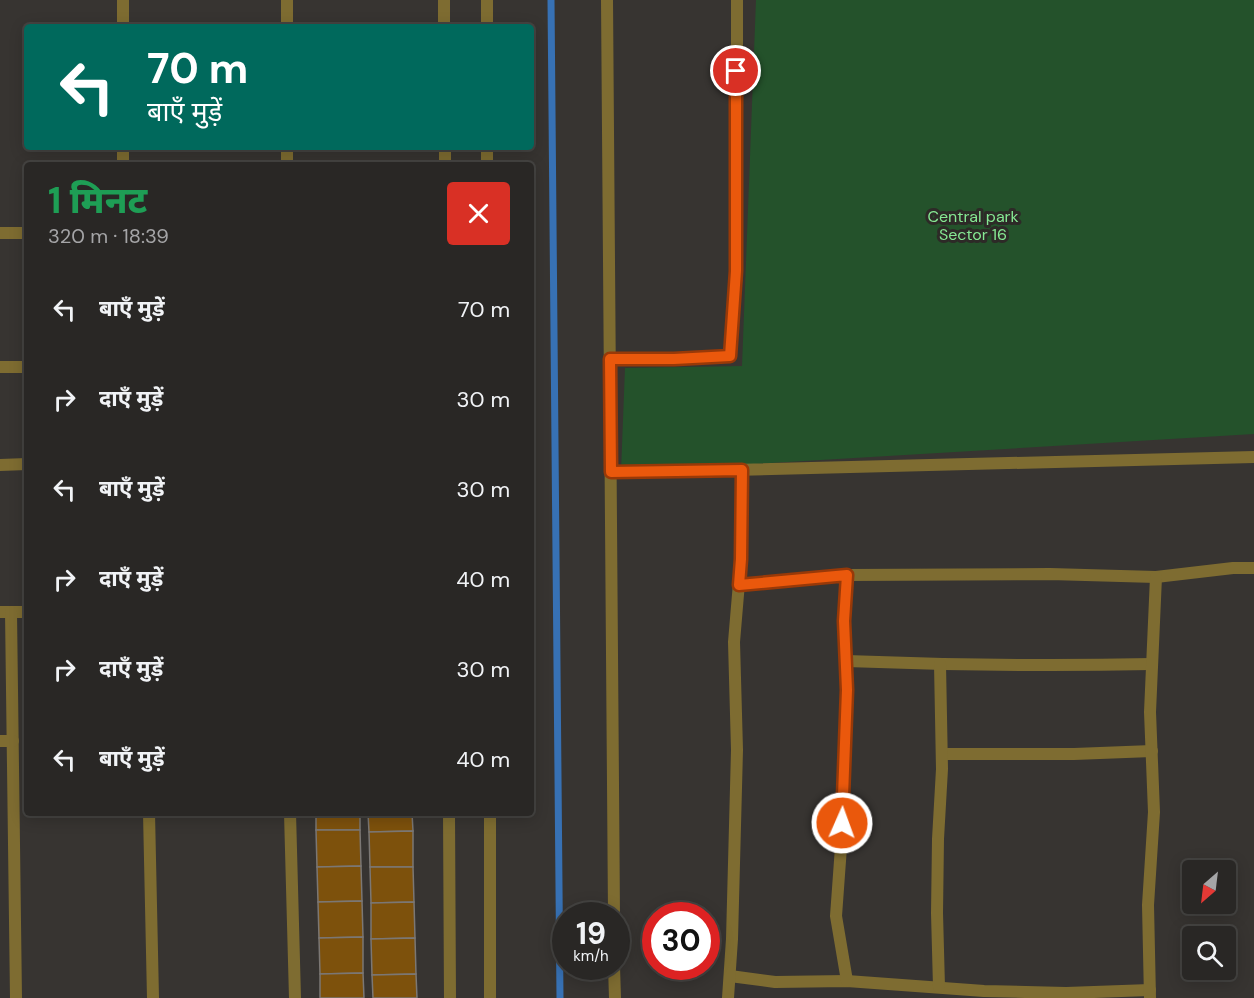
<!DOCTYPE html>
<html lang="hi">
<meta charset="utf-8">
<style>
body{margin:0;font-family:"DM Sans","Noto Sans Devanagari",sans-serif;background:#353332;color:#f1f3f6;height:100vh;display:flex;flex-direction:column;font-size:22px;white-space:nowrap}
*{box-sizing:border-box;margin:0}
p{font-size:20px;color:#a5a5a7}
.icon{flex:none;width:33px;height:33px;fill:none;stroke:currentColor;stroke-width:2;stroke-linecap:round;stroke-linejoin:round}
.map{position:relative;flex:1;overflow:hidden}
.drawer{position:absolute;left:24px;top:162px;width:510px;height:654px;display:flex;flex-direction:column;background:#292725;border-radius:6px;box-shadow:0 3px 15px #0003,0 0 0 2px #454442}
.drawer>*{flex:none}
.top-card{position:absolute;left:24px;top:24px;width:510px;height:126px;border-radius:6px;box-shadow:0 3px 15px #0003,0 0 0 2px #454442;background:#00695c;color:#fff;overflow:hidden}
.needle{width:39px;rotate:208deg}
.fabs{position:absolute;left:1182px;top:860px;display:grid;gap:12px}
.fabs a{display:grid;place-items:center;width:54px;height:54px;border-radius:6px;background:#292725;box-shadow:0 3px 15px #0003,0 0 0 2px #454442;font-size:30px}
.speed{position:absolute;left:552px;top:902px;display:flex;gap:12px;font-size:30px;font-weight:700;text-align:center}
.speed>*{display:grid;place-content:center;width:78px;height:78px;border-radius:50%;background:#292725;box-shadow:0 3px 15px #0003,0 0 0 2px #454442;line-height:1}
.speed small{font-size:15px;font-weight:400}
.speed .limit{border:9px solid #d22;background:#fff;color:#111}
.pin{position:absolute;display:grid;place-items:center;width:51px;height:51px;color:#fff;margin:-26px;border:3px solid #fff;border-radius:50%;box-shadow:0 2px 6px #0007}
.me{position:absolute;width:66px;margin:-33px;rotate:2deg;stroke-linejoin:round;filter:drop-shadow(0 0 4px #0008)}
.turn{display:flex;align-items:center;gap:21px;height:126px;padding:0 24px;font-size:27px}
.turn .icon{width:78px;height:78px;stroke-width:2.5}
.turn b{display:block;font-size:42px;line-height:51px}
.round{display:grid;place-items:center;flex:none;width:63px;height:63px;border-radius:6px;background:#353332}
.head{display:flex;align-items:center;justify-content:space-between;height:102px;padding:0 24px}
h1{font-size:36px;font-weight:800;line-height:45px;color:#1e9e55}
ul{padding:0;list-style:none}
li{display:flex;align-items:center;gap:18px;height:90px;padding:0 24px}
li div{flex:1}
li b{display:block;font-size:22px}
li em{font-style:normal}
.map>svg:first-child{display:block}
.green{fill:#24522b}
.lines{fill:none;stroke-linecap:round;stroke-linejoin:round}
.stream{stroke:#3771b4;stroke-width:7}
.building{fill:#7d510c;stroke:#7b7774;stroke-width:1.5}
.service{stroke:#7e6c31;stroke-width:12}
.minor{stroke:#7e6c31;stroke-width:12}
.tertiary{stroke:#7e6c31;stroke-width:12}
.route-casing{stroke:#983908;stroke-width:15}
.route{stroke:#ea580c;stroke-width:10}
.labels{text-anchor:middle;stroke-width:6;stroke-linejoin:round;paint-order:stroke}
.park-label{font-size:16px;fill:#86e993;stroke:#2d2a27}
</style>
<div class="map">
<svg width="1254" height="998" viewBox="0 0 1254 998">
<rect width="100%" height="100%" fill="#373431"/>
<path class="green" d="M 756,0 L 1254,0 L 1254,434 L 621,472 L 625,368 L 742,366 Z"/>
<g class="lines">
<path class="stream" d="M 551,0 L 560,998"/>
</g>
<g class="building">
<rect x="316" y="813" width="44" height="17"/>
<path d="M 368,813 L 412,813 L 413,831 L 369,832 Z"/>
<path d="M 316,830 L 360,830 L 361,866 L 317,867 Z"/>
<path d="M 413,831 L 413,867 L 370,867 L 369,832 Z"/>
<path d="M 361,866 L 362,901 L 318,902 L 317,867 Z"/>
<path d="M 370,867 L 413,867 L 414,902 L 371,903 Z"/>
<path d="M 362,901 L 363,937 L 319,938 L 318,902 Z"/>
<path d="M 414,902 L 415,938 L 371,939 L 371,903 Z"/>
<path d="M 363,937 L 363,973 L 320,974 L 319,938 Z"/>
<path d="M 415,938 L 416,974 L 372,975 L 371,939 Z"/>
<path d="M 363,973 L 364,998 L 320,998 L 320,974 Z"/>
<path d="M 416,974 L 417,998 L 373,998 L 372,975 Z"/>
</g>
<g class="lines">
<g class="service">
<path d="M 607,0 L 614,915"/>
<path d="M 614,966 L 615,998"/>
</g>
<g class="minor">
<path d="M 123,0 L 123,27"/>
<path d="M 287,0 L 287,27"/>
<path d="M 123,147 L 123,165"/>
<path d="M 287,147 L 287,165"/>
<path d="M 0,233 L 27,233"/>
<path d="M 610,359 L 673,359 L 730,356 L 737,271 L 737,0"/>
<path d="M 0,367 L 27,367"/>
<path d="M 739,585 L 847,575 L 1050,574 L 1156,577 L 1233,568 L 1254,568"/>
<path d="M 0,612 L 27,612"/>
<path d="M 11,612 L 16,998"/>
<path d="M 846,661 C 948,665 1050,666 1152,664"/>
<path d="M 0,741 L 13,741"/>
<path d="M 942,754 L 1074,754 L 1152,751"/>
<path d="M 149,813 L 153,998"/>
<path d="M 290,813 L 295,998"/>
<path d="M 730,976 L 775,982 L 847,981 L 984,991 L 1066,993 L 1150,990"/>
<path d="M 847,981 L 836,916 L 841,847 L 844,776 L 847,690 L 844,621 L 847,575"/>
<path d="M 939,987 L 937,913 L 938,839 L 942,769 L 940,664"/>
<path d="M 728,998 L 732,939 L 737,750 L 734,642 L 741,559 L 742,469"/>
<path d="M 1150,998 L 1148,905 L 1154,812 L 1150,712 L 1156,577"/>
</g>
<g class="tertiary">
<path d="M 444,0 L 444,27"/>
<path d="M 487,0 L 487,27"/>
<path d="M 445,147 L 445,165"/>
<path d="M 487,147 L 487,165"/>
<path d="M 0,465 L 27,464"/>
<path d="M 611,473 L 1254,457"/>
<path d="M 449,813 L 450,998"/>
<path d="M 490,813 L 490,998"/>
</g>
</g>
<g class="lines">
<g class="route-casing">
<path id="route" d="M 736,71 L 736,271 L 730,356 L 674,359 L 610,359 L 611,472 L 742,470 L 741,559 L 739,585 L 847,575 L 844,621 L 847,690 L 842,823"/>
</g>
<use href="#route" class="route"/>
</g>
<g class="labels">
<g class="park-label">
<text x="973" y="222">Central park<tspan x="973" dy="18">Sector 16</tspan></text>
</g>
</g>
</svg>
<div class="fabs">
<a><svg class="needle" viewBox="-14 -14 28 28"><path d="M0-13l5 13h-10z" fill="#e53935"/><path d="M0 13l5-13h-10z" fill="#a5a5a7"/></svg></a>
<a><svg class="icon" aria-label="search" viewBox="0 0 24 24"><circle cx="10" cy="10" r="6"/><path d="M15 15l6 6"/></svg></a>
</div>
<div class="speed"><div>19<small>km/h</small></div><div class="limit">30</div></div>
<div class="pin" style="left:736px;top:71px;background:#d93025"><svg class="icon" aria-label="arrive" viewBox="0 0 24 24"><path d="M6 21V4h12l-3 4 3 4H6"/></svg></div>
<svg class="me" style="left:842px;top:823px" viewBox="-20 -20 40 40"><circle r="17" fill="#ea580c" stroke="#fff" stroke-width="3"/><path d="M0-11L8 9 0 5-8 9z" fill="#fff"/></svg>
<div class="top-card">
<div class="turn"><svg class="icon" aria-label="left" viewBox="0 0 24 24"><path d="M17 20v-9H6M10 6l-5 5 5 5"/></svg><div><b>70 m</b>बाएँ मुड़ें</div></div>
</div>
<section class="drawer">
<div class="head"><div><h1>1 मिनट</h1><p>320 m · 18:39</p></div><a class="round" style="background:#d93025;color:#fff"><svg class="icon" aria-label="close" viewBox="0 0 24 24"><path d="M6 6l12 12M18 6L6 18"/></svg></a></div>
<ul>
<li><svg class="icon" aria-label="left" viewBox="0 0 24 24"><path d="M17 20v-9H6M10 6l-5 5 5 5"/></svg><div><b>बाएँ मुड़ें</b></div><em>70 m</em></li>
<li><svg class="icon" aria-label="right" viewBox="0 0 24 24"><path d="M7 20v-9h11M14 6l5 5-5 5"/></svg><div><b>दाएँ मुड़ें</b></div><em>30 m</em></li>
<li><svg class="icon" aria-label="left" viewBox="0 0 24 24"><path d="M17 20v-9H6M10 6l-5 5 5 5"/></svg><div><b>बाएँ मुड़ें</b></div><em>30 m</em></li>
<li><svg class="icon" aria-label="right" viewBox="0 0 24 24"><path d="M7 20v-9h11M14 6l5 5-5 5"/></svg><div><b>दाएँ मुड़ें</b></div><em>40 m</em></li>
<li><svg class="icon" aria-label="right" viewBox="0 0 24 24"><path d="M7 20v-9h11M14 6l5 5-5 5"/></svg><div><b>दाएँ मुड़ें</b></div><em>30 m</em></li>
<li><svg class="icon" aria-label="left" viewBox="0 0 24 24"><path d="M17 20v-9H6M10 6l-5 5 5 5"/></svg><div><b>बाएँ मुड़ें</b></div><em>40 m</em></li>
</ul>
</section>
</div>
